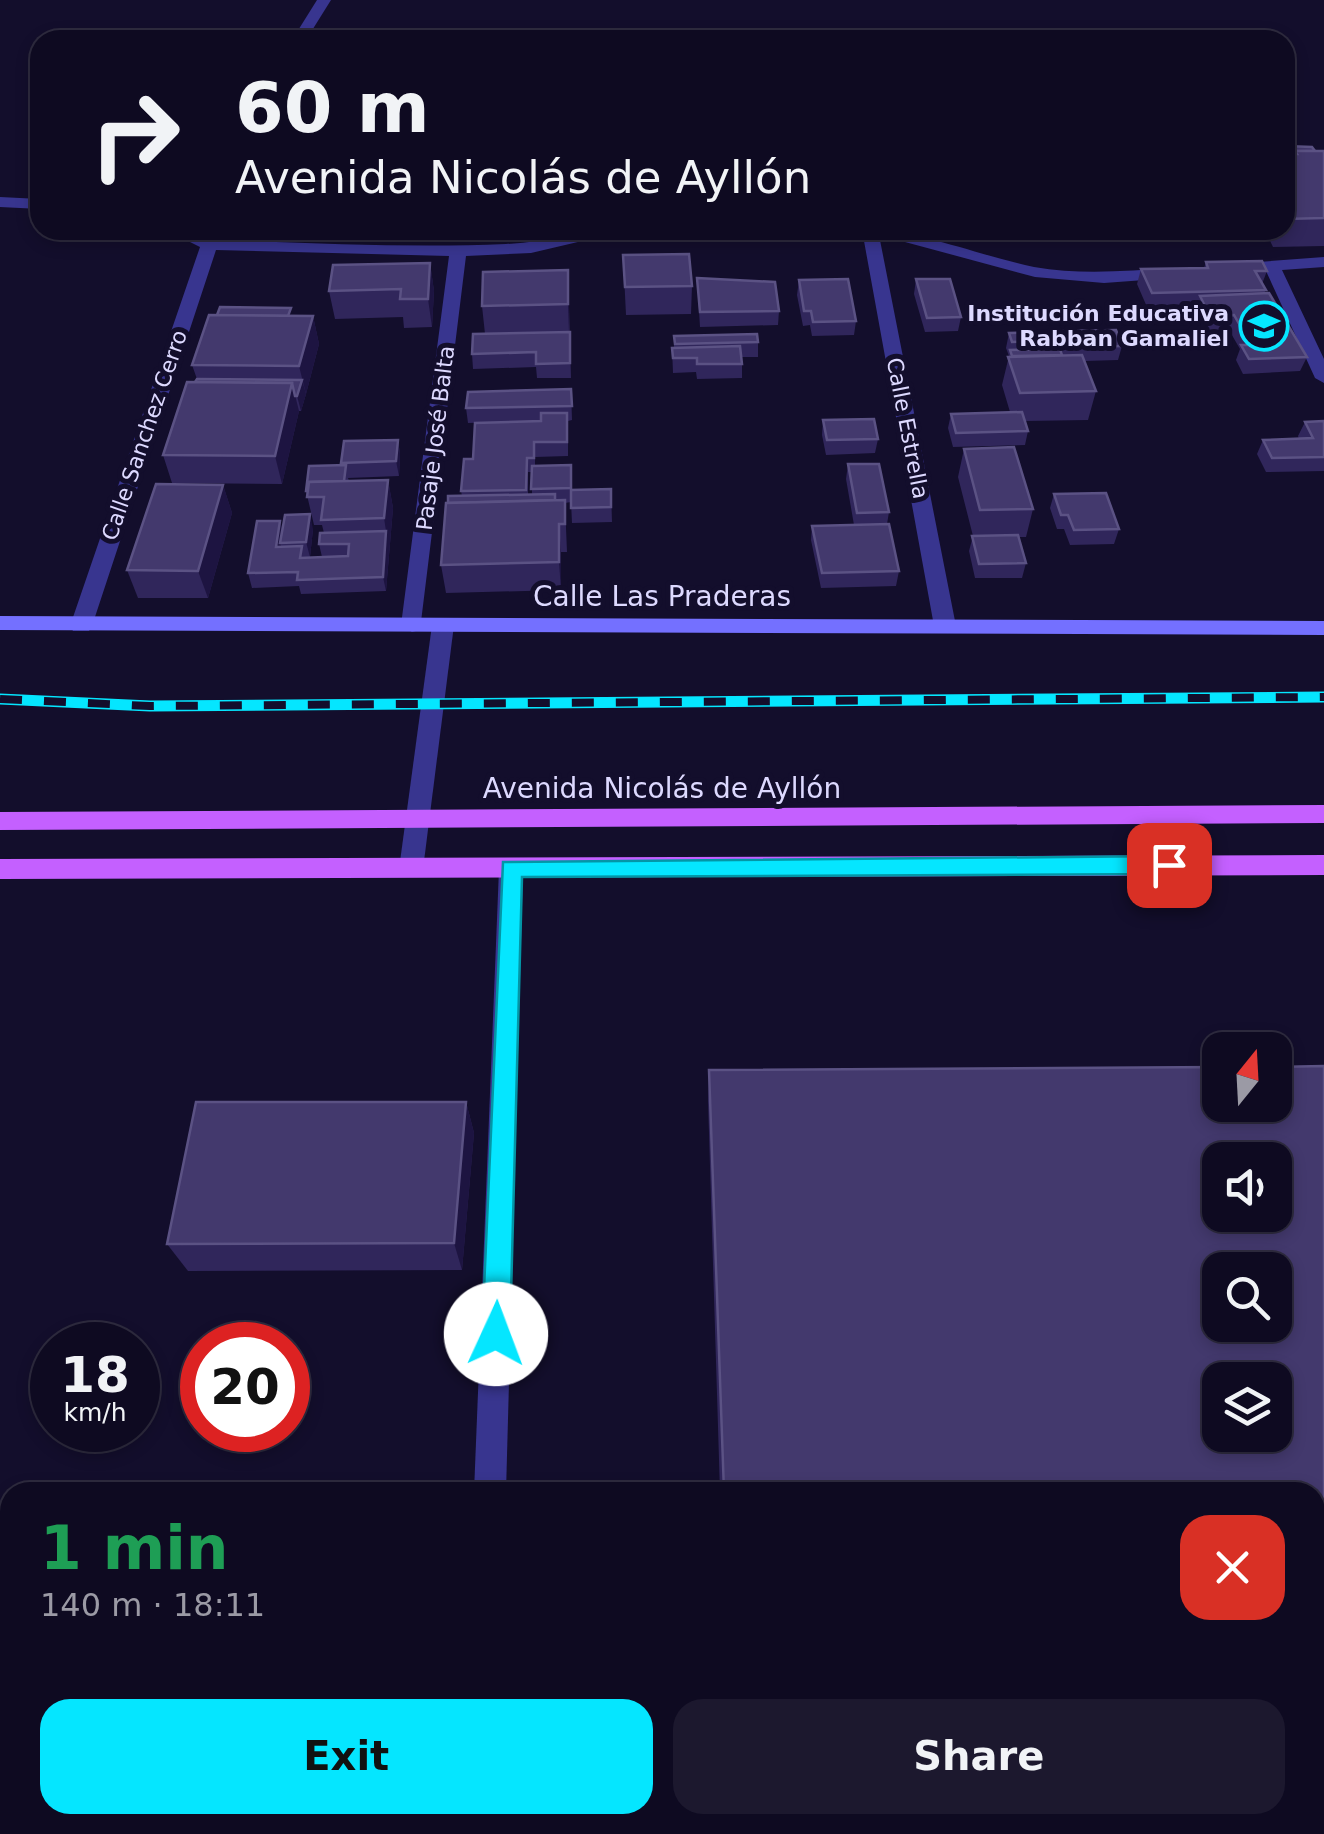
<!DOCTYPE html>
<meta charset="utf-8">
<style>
body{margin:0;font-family:"DejaVu Sans",sans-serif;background:#1c182e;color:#f1f3f6;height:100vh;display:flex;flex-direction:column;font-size:38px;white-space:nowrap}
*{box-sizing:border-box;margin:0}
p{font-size:32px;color:#9b9aa5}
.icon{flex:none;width:55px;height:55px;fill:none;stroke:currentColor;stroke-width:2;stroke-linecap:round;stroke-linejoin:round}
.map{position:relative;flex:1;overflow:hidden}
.details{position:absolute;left:0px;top:1482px;width:1325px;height:352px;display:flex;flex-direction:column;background:#0e0a21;border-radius:30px 30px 0 0;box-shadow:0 5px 15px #0003,0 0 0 2px #2e2b3f}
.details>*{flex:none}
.top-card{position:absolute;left:30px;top:30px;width:1265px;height:210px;border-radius:30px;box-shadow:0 5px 15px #0003,0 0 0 2px #2e2b3f;background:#0e0a21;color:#f1f3f6;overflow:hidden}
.needle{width:65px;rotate:18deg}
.tools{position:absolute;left:1202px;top:1032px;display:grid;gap:20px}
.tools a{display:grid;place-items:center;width:90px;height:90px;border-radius:20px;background:#0e0a21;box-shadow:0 5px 15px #0003,0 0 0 2px #2e2b3f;font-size:50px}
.speed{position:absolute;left:30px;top:1322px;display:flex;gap:20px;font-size:50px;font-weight:700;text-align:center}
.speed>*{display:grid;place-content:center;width:130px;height:130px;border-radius:50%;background:#0e0a21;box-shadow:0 5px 15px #0003,0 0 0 2px #2e2b3f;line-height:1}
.speed small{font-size:25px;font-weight:400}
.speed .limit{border:15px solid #d22;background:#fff;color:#111}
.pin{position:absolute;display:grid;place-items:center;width:85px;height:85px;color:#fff;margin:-42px;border-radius:20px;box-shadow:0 5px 15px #0006}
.me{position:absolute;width:110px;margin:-55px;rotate:2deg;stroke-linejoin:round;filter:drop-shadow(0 0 8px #0008)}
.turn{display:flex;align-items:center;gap:35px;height:210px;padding:0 40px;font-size:45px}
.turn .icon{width:130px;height:130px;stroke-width:2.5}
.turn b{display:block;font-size:70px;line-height:85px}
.round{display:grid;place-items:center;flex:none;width:105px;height:105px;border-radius:30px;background:#1c182e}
.head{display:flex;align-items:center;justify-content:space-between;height:170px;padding:0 40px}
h1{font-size:60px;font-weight:600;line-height:75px;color:#1e9e55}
.button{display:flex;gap:20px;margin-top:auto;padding:20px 40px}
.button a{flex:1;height:115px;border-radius:30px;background:#05e6ff;color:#111;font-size:40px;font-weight:600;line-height:115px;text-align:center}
.button a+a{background:#1c182e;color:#f1f3f6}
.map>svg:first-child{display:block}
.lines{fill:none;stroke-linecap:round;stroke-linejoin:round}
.lane{fill:#38358f;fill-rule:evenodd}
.street{fill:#38358f;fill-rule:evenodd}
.secondary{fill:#7470ff;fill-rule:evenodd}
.primary{fill:#c460ff;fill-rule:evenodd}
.rail-casing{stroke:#05e6ff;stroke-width:11}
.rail{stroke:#130e2c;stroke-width:8;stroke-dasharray:22;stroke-linecap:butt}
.wall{fill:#30265b;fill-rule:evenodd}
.shaded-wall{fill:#1d1441}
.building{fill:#43396d;stroke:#5b5284;stroke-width:2.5;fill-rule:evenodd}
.route{fill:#05e6ff;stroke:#0396a6;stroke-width:2.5}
.labels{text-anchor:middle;stroke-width:10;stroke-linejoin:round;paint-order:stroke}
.far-poi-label{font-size:22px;font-weight:bold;fill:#ddd9ff;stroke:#130e2c;text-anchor:end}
.far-street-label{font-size:22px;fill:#ddd9ff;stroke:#130e2c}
.street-label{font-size:28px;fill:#ddd9ff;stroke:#130e2c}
</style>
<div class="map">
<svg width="1324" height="1834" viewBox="0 0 1324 1834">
<rect width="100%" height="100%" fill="#130e2c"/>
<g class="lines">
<g class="lane">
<path d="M 511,859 L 520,862 L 523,869 L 506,1492 L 474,1492 L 499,869 L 502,862 Z"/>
<rect x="459" y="1825" width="36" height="9"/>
</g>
<g class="street">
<path d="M 317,0 L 331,0 L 306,40 L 292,40 Z"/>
<path d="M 0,197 L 40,199 L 40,209 L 0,207 Z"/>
<path d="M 166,230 L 188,230 L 204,237 L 206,230 L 222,230 L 219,240 C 314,243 411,248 506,244 C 548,242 587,230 629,230 L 531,253 L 466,256 L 420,630 L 412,632 L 401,625 L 449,256 L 216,250 L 92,626 L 89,631 L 73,631 L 70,626 L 200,247 Z"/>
<path d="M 862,230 C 922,230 976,255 1034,267 C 1080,275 1126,271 1172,268 L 1180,273 L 1172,278 L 1104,283 L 1035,277 L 879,235 L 956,626 L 945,633 L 934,626 Z"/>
<path d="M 1324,257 L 1324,267 L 1282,270 L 1324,359 L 1324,383 L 1315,378 L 1266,271 L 1232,274 L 1224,269 L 1232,264 Z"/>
<path d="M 443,618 L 454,625 L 423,869 L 420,876 L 402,876 L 399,869 L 432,625 Z"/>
</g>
<path class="secondary" d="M 0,616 L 1324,621 L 1324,635 L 0,630 Z"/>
<g class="primary">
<path d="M 1324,805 L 1324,823 L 0,830 L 0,812 Z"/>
<path d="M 1324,855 L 1324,875 L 0,879 L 0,859 Z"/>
</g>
<g class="rail-casing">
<path id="rail" d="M 0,699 L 150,706 L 1324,697"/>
</g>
<use href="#rail" class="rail"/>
</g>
<g class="wall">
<path d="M 1285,146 L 1324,151 L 1324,246 L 1273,247 L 1265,230 L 1285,230 Z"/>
<path d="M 623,255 L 692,286 L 691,314 L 626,315 Z"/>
<path d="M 1206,262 L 1267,271 L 1262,284 L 1266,290 L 1264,293 L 1307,357 L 1300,371 L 1243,374 L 1236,360 L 1240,349 L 1229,330 L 1205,331 L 1195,311 L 1197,306 L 1147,307 L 1137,284 L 1141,269 L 1204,268 Z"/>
<path d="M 430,263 L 434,291 L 432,327 L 404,328 L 403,317 L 335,319 L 329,291 Z"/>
<path d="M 568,270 L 571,378 L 537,378 L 536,367 L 473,369 L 472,354 L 485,334 L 482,306 Z"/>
<path d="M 697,278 L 779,311 L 778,325 L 700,327 Z"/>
<path d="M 916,279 L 961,317 L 958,331 L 925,332 L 914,294 Z"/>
<path d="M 799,280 L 856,321 L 854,335 L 812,336 L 810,325 L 803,326 L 797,295 Z"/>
<path d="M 292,316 L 313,316 L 319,344 L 306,394 L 301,411 L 299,411 L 282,484 L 172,483 L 163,455 L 195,382 L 197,379 L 192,365 Z"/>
<path d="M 1064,331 L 1122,346 L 1118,360 L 1085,361 L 1096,391 L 1088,420 L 1025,421 L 1028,431 L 1025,445 L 953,447 L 948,428 L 951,414 L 1010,412 L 1002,385 L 1009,356 L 1006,348 L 1009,333 L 1054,341 L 1051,350 L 1063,355 L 1060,345 Z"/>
<path d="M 674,336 L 758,342 L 758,357 L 742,357 L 742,378 L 697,379 L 696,372 L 673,373 L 672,348 L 674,348 Z"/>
<path d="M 571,389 L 572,420 L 568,421 L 568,456 L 535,457 L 535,466 L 571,465 L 572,490 L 611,489 L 612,522 L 572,523 L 571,502 L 565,503 L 567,552 L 561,552 L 561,590 L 446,593 L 441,565 L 462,496 L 461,491 L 473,459 L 541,421 L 468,423 L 466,408 ZM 528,472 L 532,472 L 532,494 L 528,495 Z"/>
<path d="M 823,420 L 878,439 L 875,453 L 826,455 L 822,435 Z"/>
<path d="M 1324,421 L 1324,471 L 1266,472 L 1257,454 L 1263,440 L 1299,439 L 1298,436 L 1305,422 Z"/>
<path d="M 398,440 L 400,454 L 399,476 L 348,478 L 349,481 L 388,480 L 393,508 L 386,591 L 301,594 L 299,586 L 252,588 L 248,573 L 283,530 L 313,529 L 310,557 L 322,557 L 319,544 L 324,533 L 322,525 L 314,525 L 306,491 L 341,466 L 341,463 Z"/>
<path d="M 964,449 L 1033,509 L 1026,537 L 1018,537 L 1026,563 L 1022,578 L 975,578 L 969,551 L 973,536 L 958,477 Z"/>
<path d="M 848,464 L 889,512 L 887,524 L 899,571 L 896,586 L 821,588 L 811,540 L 812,526 L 854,525 L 846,479 Z"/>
<path d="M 223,485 L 232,513 L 208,598 L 138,598 L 127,570 Z"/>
<path d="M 1054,494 L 1119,529 L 1114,544 L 1070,545 L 1064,529 L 1057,529 L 1050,508 Z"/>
<path d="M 1324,1066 L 1324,1834 L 731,1834 L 731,1825 L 1315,1825 L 1315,1492 L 720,1492 L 708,1101 L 709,1070 L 1220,1067 L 1220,1105 L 1275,1105 L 1275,1067 ZM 1220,1160 L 1275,1160 L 1275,1215 L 1220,1215 ZM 1220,1270 L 1275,1270 L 1275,1325 L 1220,1325 ZM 1220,1380 L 1275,1380 L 1275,1435 L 1220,1435 Z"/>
<path d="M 466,1102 L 474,1133 L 462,1270 L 188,1271 L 167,1244 Z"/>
</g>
<g class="shaded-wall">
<path d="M 430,263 L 434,291 L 432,327 L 428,299 Z"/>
<path d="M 568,270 L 569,298 L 569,333 L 568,304 Z"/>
<path d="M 313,316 L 319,344 L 306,394 L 299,366 Z"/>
<path d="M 302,380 L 306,394 L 301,411 L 297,396 Z"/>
<path d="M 292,383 L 299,411 L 282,484 L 275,456 Z"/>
<path d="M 398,440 L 400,454 L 399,476 L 396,461 Z"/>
<path d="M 388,480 L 393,508 L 386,591 L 383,577 L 386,531 L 384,518 Z"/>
<path d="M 223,485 L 232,513 L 208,598 L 198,571 Z"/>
<path d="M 310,514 L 313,529 L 310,557 L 306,542 Z"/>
<path d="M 280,521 L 284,535 L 280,543 L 282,549 L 276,547 Z"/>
<path d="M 559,524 L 561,552 L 561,590 L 559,562 Z"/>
<path d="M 466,1102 L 474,1133 L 462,1270 L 454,1243 Z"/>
</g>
<g class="building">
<path d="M 1285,146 L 1312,147 L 1315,151 L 1295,151 L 1294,154 L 1285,154 Z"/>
<path d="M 1295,151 L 1324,151 L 1324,218 L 1285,219 L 1285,154 L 1297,154 Z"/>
<path d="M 689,254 L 692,286 L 625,287 L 623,255 Z"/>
<path d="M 1262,261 L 1267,271 L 1255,271 L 1266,290 L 1152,293 L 1141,269 L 1208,268 L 1206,262 Z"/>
<path d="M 430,263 L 428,299 L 400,299 L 401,289 L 329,291 L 333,265 Z"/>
<path d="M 568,270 L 568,304 L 482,306 L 483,272 Z"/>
<path d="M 697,278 L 775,282 L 779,311 L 700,312 Z"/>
<path d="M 848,279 L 856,321 L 813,322 L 811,311 L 804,311 L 799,280 Z"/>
<path d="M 916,279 L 950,279 L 961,317 L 927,318 Z"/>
<path d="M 1269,293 L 1307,357 L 1249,359 L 1241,345 L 1251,345 L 1234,315 L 1210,316 L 1200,296 Z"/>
<path d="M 220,307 L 291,308 L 288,316 L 217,315 Z"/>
<path d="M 209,315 L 313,316 L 299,366 L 192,365 Z"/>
<path d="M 1116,330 L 1122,346 L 1069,347 L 1064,331 Z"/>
<path d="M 570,332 L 570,363 L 536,364 L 536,352 L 472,354 L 473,334 Z"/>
<path d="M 1050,332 L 1054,341 L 1012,342 L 1009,333 Z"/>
<path d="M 757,334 L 758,342 L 675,344 L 674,336 Z"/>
<path d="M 740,346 L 742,364 L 697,364 L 697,358 L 673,358 L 672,348 Z"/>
<path d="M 1060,349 L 1062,355 L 1012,356 L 1010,350 Z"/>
<path d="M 1082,355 L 1096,391 L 1020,393 L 1008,357 Z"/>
<path d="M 197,379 L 302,380 L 297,396 L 295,396 L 292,383 L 195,382 Z"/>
<path d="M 187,382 L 292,383 L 275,456 L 163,455 Z"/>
<path d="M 571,389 L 572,406 L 466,408 L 468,392 Z"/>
<path d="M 1022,412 L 1028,431 L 956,433 L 951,414 Z"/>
<path d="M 541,413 L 567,413 L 567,442 L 534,442 L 534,458 L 527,458 L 526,490 L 461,491 L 464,459 L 473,459 L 475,423 L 541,421 Z"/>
<path d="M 874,419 L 878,439 L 827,440 L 823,420 Z"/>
<path d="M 1324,421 L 1324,457 L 1272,458 L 1263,440 L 1313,438 L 1305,422 Z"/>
<path d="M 398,440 L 396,461 L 341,463 L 344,441 Z"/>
<path d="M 1014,447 L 1033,509 L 980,510 L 964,449 Z"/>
<path d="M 848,464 L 879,464 L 889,512 L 857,513 Z"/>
<path d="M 346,465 L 344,481 L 309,482 L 308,491 L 306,491 L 309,466 Z"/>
<path d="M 571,465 L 571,488 L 531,489 L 532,466 Z"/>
<path d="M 388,480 L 384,518 L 321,520 L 324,497 L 307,497 L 309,482 Z"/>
<path d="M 156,484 L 223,485 L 198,571 L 127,570 Z"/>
<path d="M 611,489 L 611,507 L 571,508 L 571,490 Z"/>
<path d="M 1106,493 L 1119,529 L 1074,530 L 1068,515 L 1061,515 L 1054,494 Z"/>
<path d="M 555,494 L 555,500 L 448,503 L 448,496 Z"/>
<path d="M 565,500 L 565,524 L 559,524 L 559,562 L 441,565 L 446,503 Z"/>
<path d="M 310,514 L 306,542 L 280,543 L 285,515 Z"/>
<path d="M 257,521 L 280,521 L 276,547 L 302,546 L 300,558 L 348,556 L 349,544 L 319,544 L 320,533 L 386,531 L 383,577 L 297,580 L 298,572 L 248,573 Z"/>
<path d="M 889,524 L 899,571 L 822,573 L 812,526 Z"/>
<path d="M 1018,535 L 1026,563 L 979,564 L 972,536 Z"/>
<path d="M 1324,1066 L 1324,1834 L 735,1834 L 735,1825 L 1315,1825 L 1315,1492 L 724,1492 L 709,1070 L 1220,1067 L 1220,1105 L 1275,1105 L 1275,1067 ZM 1220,1160 L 1275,1160 L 1275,1215 L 1220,1215 ZM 1220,1270 L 1275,1270 L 1275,1325 L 1220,1325 ZM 1220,1380 L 1275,1380 L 1275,1435 L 1220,1435 Z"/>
<path d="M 196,1102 L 466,1102 L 454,1243 L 167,1244 Z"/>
</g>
<path class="route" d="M 1169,856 L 1180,865 L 1169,874 L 522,877 L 510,1334 L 506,1343 L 496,1347 L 486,1343 L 482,1334 L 503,862 Z"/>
<defs>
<g id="school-ring" transform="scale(2.5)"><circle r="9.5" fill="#130e2c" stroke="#05e6ff" stroke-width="1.5"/><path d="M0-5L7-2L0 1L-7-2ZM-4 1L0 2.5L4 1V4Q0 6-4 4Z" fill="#05e6ff"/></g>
</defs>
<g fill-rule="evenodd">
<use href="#school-ring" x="1264" y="326"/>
</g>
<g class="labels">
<g class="far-poi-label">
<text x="1229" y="321">Institución Educativa<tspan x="1229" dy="25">Rabban Gamaliel</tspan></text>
</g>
<g class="far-street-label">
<text transform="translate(908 428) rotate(79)" y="8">Calle Estrella</text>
<text transform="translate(144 435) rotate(-71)" y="8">Calle Sanchez Cerro</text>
<text transform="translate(435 438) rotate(-83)" y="8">Pasaje José Balta</text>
</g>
<g class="street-label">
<text x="662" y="606">Calle Las Praderas</text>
<text x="662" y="798">Avenida Nicolás de Ayllón</text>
</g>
</g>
</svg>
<div class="tools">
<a><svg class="needle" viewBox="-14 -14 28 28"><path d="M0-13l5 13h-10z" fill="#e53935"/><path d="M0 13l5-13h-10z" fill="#9b9aa5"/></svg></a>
<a><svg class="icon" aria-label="sound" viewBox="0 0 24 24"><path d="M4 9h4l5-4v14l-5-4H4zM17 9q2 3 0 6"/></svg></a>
<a><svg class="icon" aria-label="search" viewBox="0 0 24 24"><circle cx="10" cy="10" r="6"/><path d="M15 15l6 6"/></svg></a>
<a><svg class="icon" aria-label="layers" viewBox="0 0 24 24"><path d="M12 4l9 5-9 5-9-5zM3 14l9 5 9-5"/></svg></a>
</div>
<div class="speed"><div>18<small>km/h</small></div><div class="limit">20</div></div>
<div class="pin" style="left:1169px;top:865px;background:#d93025"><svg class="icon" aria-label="arrive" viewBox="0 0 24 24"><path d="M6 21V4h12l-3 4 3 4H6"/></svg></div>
<svg class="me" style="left:496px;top:1334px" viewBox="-20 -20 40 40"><circle r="19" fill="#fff"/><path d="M0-13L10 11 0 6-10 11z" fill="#05e6ff"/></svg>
<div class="top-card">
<div class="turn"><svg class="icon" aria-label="right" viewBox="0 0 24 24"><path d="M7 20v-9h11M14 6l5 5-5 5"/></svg><div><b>60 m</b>Avenida Nicolás de Ayllón</div></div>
</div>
<section class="details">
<div class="head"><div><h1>1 min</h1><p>140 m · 18:11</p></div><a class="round" style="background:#d93025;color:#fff"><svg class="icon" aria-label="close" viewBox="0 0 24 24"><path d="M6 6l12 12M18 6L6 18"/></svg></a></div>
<div class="button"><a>Exit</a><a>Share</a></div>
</section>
</div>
